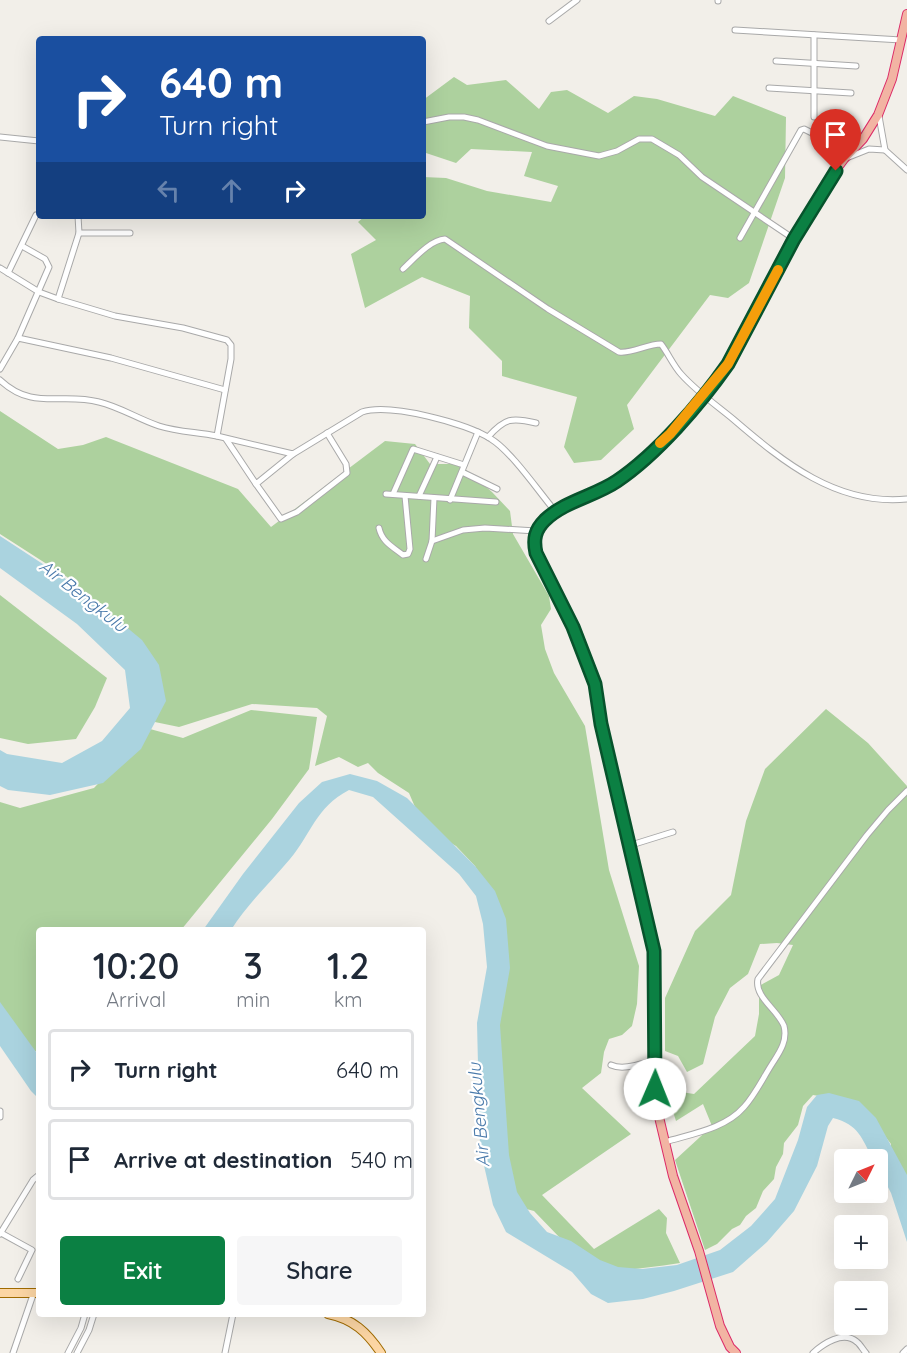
<!DOCTYPE html>
<meta charset="utf-8">
<style>
body{margin:0;font-family:Quicksand,sans-serif;background:#f6f6f7;color:#1f2937;height:100vh;display:flex;flex-direction:column;font-size:22px;white-space:nowrap}
*{box-sizing:border-box;margin:0}
p{font-size:20px;color:#747a83}
.icon{flex:none;width:33px;height:33px;fill:none;stroke:currentColor;stroke-width:2;stroke-linecap:round;stroke-linejoin:round}
.map{position:relative;flex:1;overflow:hidden}
.drawer{position:absolute;left:36px;top:927px;width:390px;height:390px;display:flex;flex-direction:column;background:#fff;border-radius:6px;box-shadow:0 6px 24px #0002}
.drawer>*{flex:none}
.guide{position:absolute;left:36px;top:36px;width:390px;height:183px;border-radius:6px;box-shadow:0 6px 24px #0002;background:#1a4fa0;color:#fff;overflow:hidden}
.needle{width:39px;rotate:47deg}
.fabs{position:absolute;left:834px;top:1149px;display:grid;gap:12px}
.fabs a{display:grid;place-items:center;width:54px;height:54px;border-radius:6px;background:#fff;box-shadow:0 6px 24px #0002;font-size:30px}
.pin{position:absolute;display:grid;place-items:center;width:51px;height:51px;color:#fff;margin:-62px -26px;border-radius:50% 50% 50% 0;rotate:-45deg;box-shadow:0 0 6px #0007}
.pin .icon{rotate:45deg}
.me{position:absolute;width:66px;margin:-33px;rotate:1deg;stroke-linejoin:round;filter:drop-shadow(0 0 4px #0008)}
.turn{display:flex;align-items:center;gap:21px;height:126px;padding:0 24px;font-size:27px}
.turn .icon{width:78px;height:78px;stroke-width:2.5}
.turn b{display:block;font-size:42px;line-height:51px}
.lanes{display:flex;align-items:center;height:57px;padding:0 24px;background:#0003;justify-content:center;gap:30px;direction:ltr}
.lanes .off{opacity:.35}
.eta{display:flex;justify-content:space-evenly;align-items:center;height:102px;text-align:center}
.eta b{font-size:36px;font-weight:600;line-height:42px}
.button{display:flex;gap:12px;margin-top:auto;padding:12px 24px}
.button a{flex:1;height:69px;border-radius:6px;background:#0b8043;color:#fff;font-size:24px;font-weight:600;line-height:69px;text-align:center}
.button a+a{background:#f6f6f7;color:#1f2937}
ul{padding:0;list-style:none}
li{display:flex;align-items:center;gap:18px;height:81px;margin:0 12px 9px;padding:0 12px;border:3px solid #e0e1e3;border-radius:6px}
li div{flex:1}
li b{display:block;font-size:22px}
li em{font-style:normal}
.map>svg:first-child{display:block}
.forest{fill:#add19e}
.water{fill:#aad3df}
.lines{fill:none;stroke-linecap:round;stroke-linejoin:round}
.minor-casing{stroke:#a9a9a9;stroke-width:7}
.primary-casing{stroke:#a06b00;stroke-width:10}
.trunk-casing{stroke:#dc2a67;stroke-width:10}
.minor{stroke:#fff;stroke-width:5}
.primary{stroke:#fcd6a4;stroke-width:8}
.trunk{stroke:#f2b4a3;stroke-width:8}
.route-casing{stroke:#07532c;stroke-width:15}
.route{stroke:#0b8043;stroke-width:10}
.slow{stroke:#f59e0b;stroke-width:10}
.labels{text-anchor:middle;stroke-width:4.5;stroke-linejoin:round;paint-order:stroke}
.water-label{font-size:18px;font-style:italic;fill:#4a7aab;stroke:#fff}
</style>
<div class="map">
<svg width="907" height="1353" viewBox="0 0 907 1353">
<rect width="100%" height="100%" fill="#f2efe9"/>
<g class="forest">
<path d="M 454,77 L 467,85 L 506,80 L 539,109 L 551,92 L 567,90 L 608,113 L 634,96 L 657,99 L 715,116 L 733,96 L 786,117 L 785,178 L 749,283 L 728,298 L 710,295 L 627,405 L 634,429 L 601,460 L 574,463 L 564,447 L 577,397 L 502,376 L 502,361 L 469,328 L 470,296 L 422,277 L 365,308 L 351,254 L 376,240 L 358,222 L 365,216 L 423,216 L 423,177 L 446,178 L 487,191 L 551,202 L 558,186 L 524,176 L 532,152 L 471,149 L 456,163 L 423,152 L 423,100 Z"/>
<path d="M 0,411 L 58,449 L 83,445 L 106,437 L 238,489 L 271,527 L 385,441 L 415,444 L 430,464 L 459,464 L 492,492 L 510,511 L 513,534 L 549,596 L 551,609 L 541,625 L 545,649 L 554,673 L 585,726 L 609,870 L 639,966 L 637,1004 L 632,1026 L 622,1035 L 609,1039 L 604,1052 L 601,1073 L 582,1088 L 631,1134 L 542,1195 L 594,1249 L 659,1209 L 667,1218 L 666,1233 L 680,1263 C 658,1267 636,1268 615,1272 L 562,1240 L 534,1211 L 515,1206 L 507,1179 L 485,883 L 475,866 L 456,846 L 424,828 L 409,793 L 378,773 L 368,763 L 358,767 L 339,757 L 315,766 L 327,716 L 317,708 L 252,704 L 179,727 L 150,721 L 139,646 L 67,577 L 0,534 Z"/>
<path d="M 0,595 L 107,678 L 95,707 L 76,739 L 28,744 L 0,738 Z"/>
<path d="M 826,709 L 868,743 L 907,786 L 907,1199 L 891,1156 L 891,1144 L 868,1114 L 831,1098 L 813,1095 L 803,1106 L 798,1125 L 784,1143 L 783,1154 L 776,1167 L 774,1179 L 763,1191 L 756,1208 L 746,1216 L 740,1225 L 732,1229 L 717,1244 L 705,1250 L 675,1160 L 712,1126 L 703,1104 L 676,1121 L 671,1105 L 662,1089 L 694,1094 L 755,1036 L 759,1014 L 759,986 L 779,975 L 793,945 L 777,943 L 760,944 L 748,974 L 730,988 L 715,1017 L 703,1064 L 687,1072 L 678,1056 L 665,1051 L 665,998 L 695,931 L 731,895 L 746,821 L 765,769 Z"/>
<path d="M 251,710 L 317,717 L 309,769 L 272,819 L 181,930 L 39,930 L 39,1054 L 30,1047 L 0,1010 L 0,802 L 20,808 L 94,788 L 150,729 L 183,738 Z"/>
</g>
<g class="water">
<path d="M 0,536 L 78,587 L 142,640 L 159,665 L 166,701 L 141,749 L 103,783 L 50,795 L 8,790 L 0,786 L 0,750 L 7,754 L 62,763 L 102,741 L 130,708 L 125,670 L 77,624 L 0,568 Z"/>
<path d="M 350,774 L 377,781 L 407,798 L 475,866 L 495,891 L 506,919 L 510,968 L 500,1025 L 509,1155 L 517,1192 L 530,1213 L 547,1232 L 571,1241 L 600,1260 L 618,1267 L 642,1269 L 677,1265 L 720,1250 L 751,1226 L 775,1199 L 798,1140 L 807,1107 L 817,1095 L 829,1093 L 859,1101 L 876,1118 L 907,1175 L 907,1242 L 891,1193 L 878,1168 L 878,1160 L 873,1159 C 861,1137 859,1125 833,1118 L 828,1126 L 817,1166 L 794,1211 L 767,1242 L 733,1272 L 674,1291 L 643,1299 L 608,1303 L 591,1294 L 572,1272 L 506,1232 L 493,1205 L 480,1148 L 477,1023 L 487,967 L 483,924 L 476,896 L 459,874 L 373,797 L 349,790 C 315,808 312,833 290,859 C 270,883 247,904 231,930 L 203,930 L 243,874 L 299,803 L 322,782 Z"/>
<path d="M 0,1002 L 39,1056 L 39,1099 L 31,1091 L 0,1046 Z"/>
</g>
<g class="lines">
<g class="minor-casing">
<g id="minor">
<path d="M 718,1 L 718,0"/>
<path d="M 549,21 L 577,0"/>
<path d="M 735,30 L 901,40"/>
<path d="M 814,35 L 814,117"/>
<path d="M 776,61 L 856,66"/>
<path d="M 769,88 L 851,93"/>
<path d="M 879,116 L 885,150 L 907,170"/>
<path d="M 423,122 L 449,117 L 464,117 L 478,120 L 547,146 L 599,156 L 617,151 L 639,139 L 652,139 L 679,155 L 702,177 L 794,239"/>
<path d="M 0,137 L 39,141"/>
<path d="M 849,157 L 869,149 L 885,150"/>
<path d="M 79,233 L 130,233"/>
<path d="M 740,238 L 801,130 L 804,129 L 850,152"/>
<path d="M 0,268 L 39,292 L 58,299 L 115,316 L 183,328 L 227,340 L 231,345 L 231,359 L 217,436"/>
<path d="M 403,269 C 414,259 430,240 445,239 L 548,309 L 619,352 C 632,354 647,344 661,344 C 668,353 673,365 681,374 C 696,391 716,405 733,419 C 783,462 837,506 907,499"/>
<path d="M 8,273 L 36,215"/>
<path d="M 58,299 L 79,233 L 78,216"/>
<path d="M 18,338 L 49,267 L 45,259 L 22,246"/>
<path d="M 0,369 L 18,338 L 111,358 L 225,390"/>
<path d="M 0,380 C 33,411 61,392 99,402 C 120,407 138,419 159,426 C 178,432 197,432 217,436 C 242,442 267,448 293,454 L 362,412 C 390,403 466,423 491,439 C 511,451 539,492 555,511"/>
<path d="M 488,437 C 505,418 512,417 536,423"/>
<path d="M 226,439 L 256,484 L 293,454"/>
<path d="M 462,472 L 497,489"/>
<path d="M 256,484 L 281,519 L 297,512 L 347,473 L 346,464 L 327,433"/>
<path d="M 386,494 L 496,502"/>
<path d="M 393,494 L 413,449 L 464,465"/>
<path d="M 419,496 L 437,457"/>
<path d="M 450,500 L 478,432"/>
<path d="M 379,528 C 382,542 393,547 403,555 L 408,554 L 410,549 L 405,496"/>
<path d="M 432,541 L 463,530 L 485,528 L 536,531"/>
<path d="M 426,559 L 432,541 L 434,498"/>
<path d="M 628,846 L 673,832"/>
<path d="M 611,1065 C 624,1071 642,1063 656,1060"/>
<path d="M 0,1111 L 0,1117"/>
<path d="M 665,1142 C 691,1134 725,1129 744,1107 C 755,1095 763,1078 772,1064 C 779,1053 788,1041 784,1026 C 778,1010 754,997 758,979 L 867,835 L 888,810 L 907,791"/>
<path d="M 1,1233 L 32,1250 L 18,1279"/>
<path d="M 0,1234 L 33,1180 L 39,1175"/>
<path d="M 13,1353 L 34,1292"/>
<path d="M 68,1353 L 81,1328 L 85,1314"/>
<path d="M 77,1353 L 89,1330 L 94,1314"/>
<path d="M 225,1353 L 233,1314"/>
<path d="M 813,1353 C 823,1344 843,1330 857,1342 C 860,1344 863,1350 866,1353"/>
<path d="M 903,1353 L 907,1349"/>
</g>
</g>
<g class="primary-casing">
<g id="primary">
<path d="M 0,1293 L 39,1293"/>
<path d="M 328,1314 C 353,1319 367,1332 381,1353"/>
</g>
</g>
<g class="trunk-casing">
<path id="trunk" d="M 736,1353 L 730,1347 L 720,1326 L 699,1251 L 673,1176 L 659,1117 L 655,1089 L 654,951 L 601,724 L 595,684 L 573,627 L 536,553 C 534,542 534,533 542,523 C 561,501 594,497 617,481 C 657,454 700,404 728,364 L 794,239 L 827,182 L 844,159 L 863,139 L 878,115 L 892,79 L 907,14"/>
</g>
<use href="#minor" class="minor"/>
<use href="#primary" class="primary"/>
<use href="#trunk" class="trunk"/>
</g>
<g class="lines">
<g class="route-casing">
<path id="route" d="M 655,1089 L 654,951 L 601,724 L 595,684 L 573,627 L 536,553 C 533,539 535,530 545,520 C 565,501 595,496 617,481 C 657,454 700,404 728,364 L 794,239 L 836,171"/>
</g>
<use href="#route" class="route"/>
<path class="slow" d="M 660,443 L 670,434 L 728,364 L 778,270"/>
</g>
<g class="labels">
<g class="water-label">
<text transform="translate(83 596) rotate(38)" y="6">Air Bengkulu</text>
<text transform="translate(479 1115) rotate(-95)" y="6">Air Bengkulu</text>
</g>
</g>
</svg>
<div class="fabs">
<a><svg class="needle" viewBox="-14 -14 28 28"><path d="M0-13l5 13h-10z" fill="#e53935"/><path d="M0 13l5-13h-10z" fill="#747a83"/></svg></a>
<a>+</a>
<a>−</a>
</div>
<div class="pin" style="left:836px;top:171px;background:#d93025"><svg class="icon" aria-label="arrive" viewBox="0 0 24 24"><path d="M6 21V4h12l-3 4 3 4H6"/></svg></div>
<svg class="me" style="left:655px;top:1089px" viewBox="-20 -20 40 40"><circle r="19" fill="#fff"/><path d="M0-13L10 11 0 6-10 11z" fill="#0b8043"/></svg>
<div class="guide">
<div class="turn"><svg class="icon" aria-label="right" viewBox="0 0 24 24"><path d="M7 20v-9h11M14 6l5 5-5 5"/></svg><div><b>640 m</b>Turn right</div></div>
<div class="lanes"><svg class="icon off" aria-label="left" viewBox="0 0 24 24"><path d="M17 20v-9H6M10 6l-5 5 5 5"/></svg><svg class="icon off" aria-label="ahead" viewBox="0 0 24 24"><path d="M12 20V5M6 11l6-6 6 6"/></svg><svg class="icon" aria-label="right" viewBox="0 0 24 24"><path d="M7 20v-9h11M14 6l5 5-5 5"/></svg></div>
</div>
<section class="drawer">
<div class="eta">
<div><b>10:20</b><p>Arrival</p></div>
<div><b>3</b><p>min</p></div>
<div><b>1.2</b><p>km</p></div>
</div>
<ul>
<li><svg class="icon" aria-label="right" viewBox="0 0 24 24"><path d="M7 20v-9h11M14 6l5 5-5 5"/></svg><div><b>Turn right</b></div><em>640 m</em></li>
<li><svg class="icon" aria-label="arrive" viewBox="0 0 24 24"><path d="M6 21V4h12l-3 4 3 4H6"/></svg><div><b>Arrive at destination</b></div><em>540 m</em></li>
</ul>
<div class="button"><a>Exit</a><a>Share</a></div>
</section>
</div>
